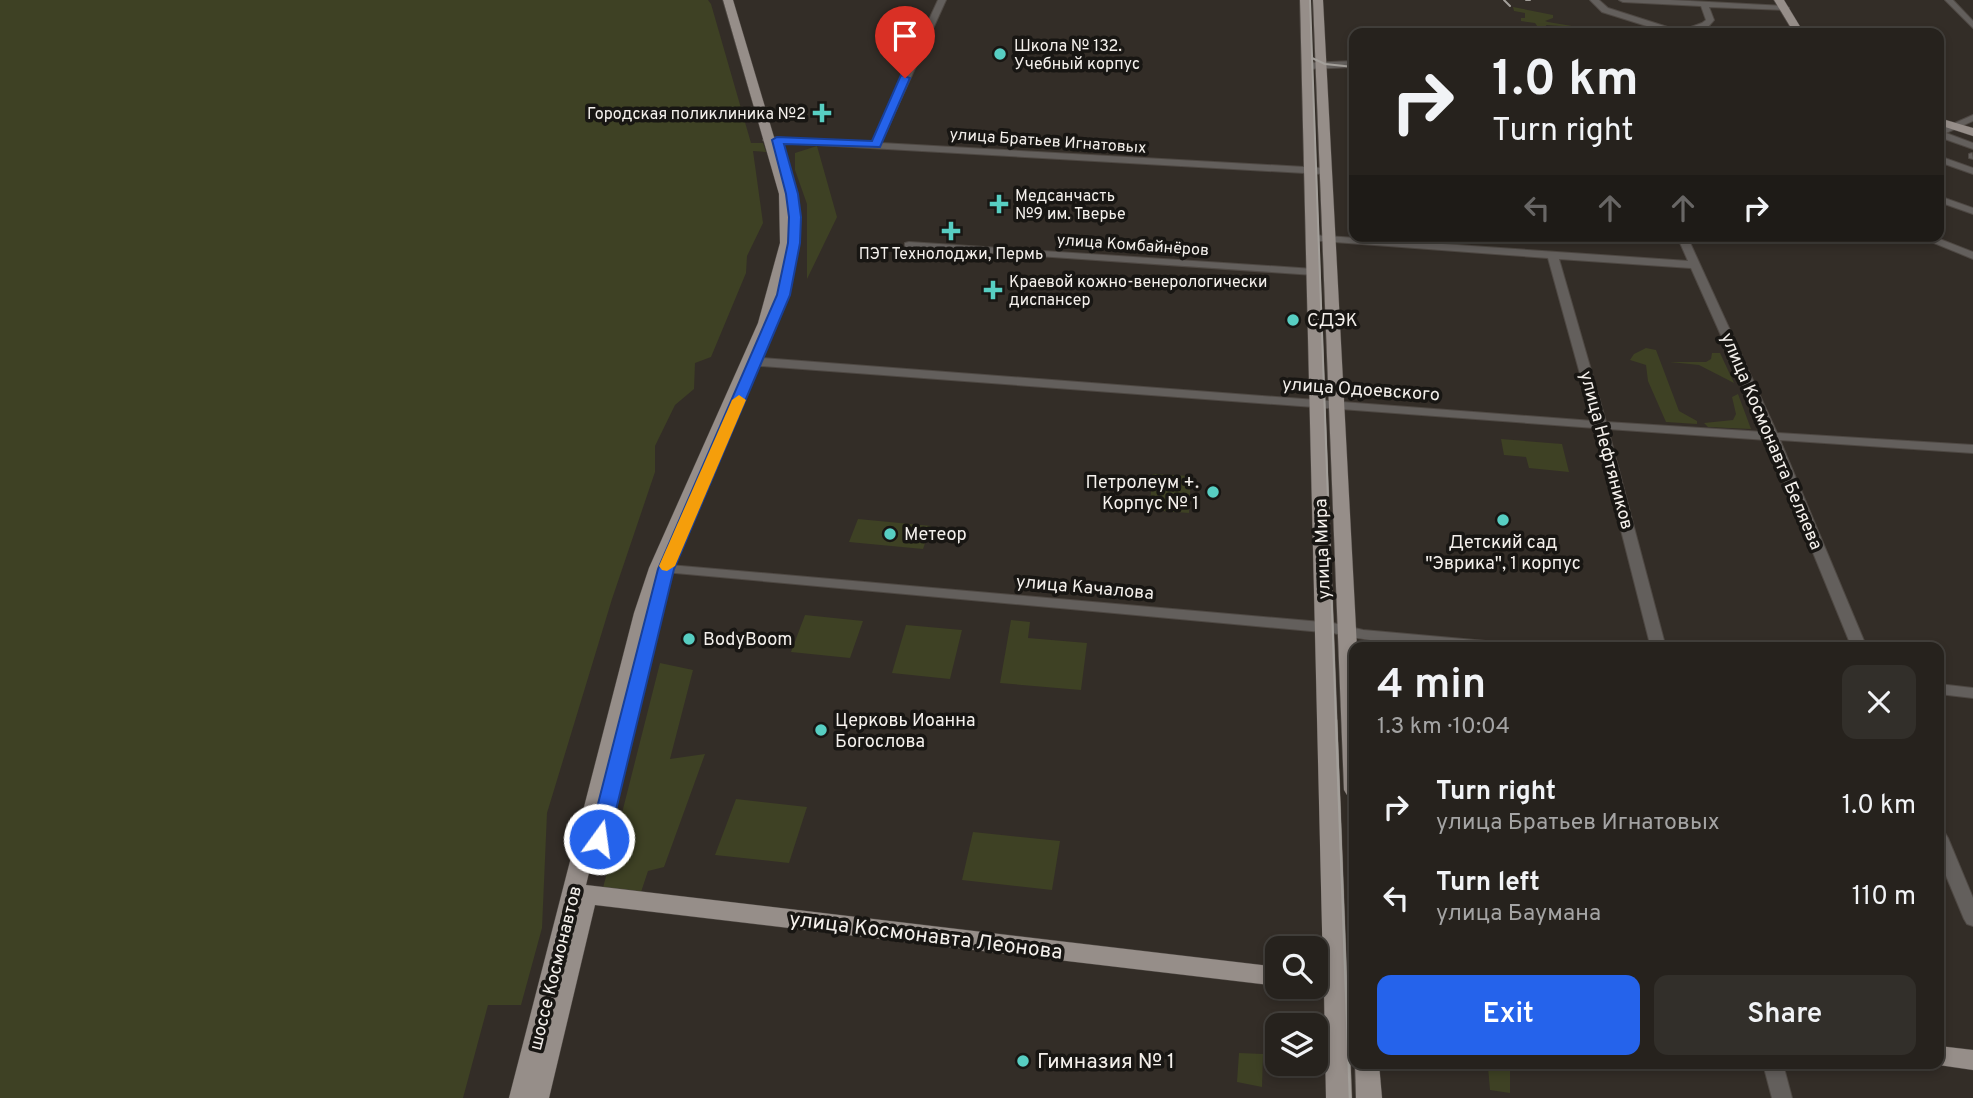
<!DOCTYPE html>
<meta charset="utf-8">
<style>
body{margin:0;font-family:Overpass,sans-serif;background:#322f2a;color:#f1f3f6;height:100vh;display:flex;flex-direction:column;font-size:26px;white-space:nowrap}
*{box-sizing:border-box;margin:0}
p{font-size:23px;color:#a4a4a4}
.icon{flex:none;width:38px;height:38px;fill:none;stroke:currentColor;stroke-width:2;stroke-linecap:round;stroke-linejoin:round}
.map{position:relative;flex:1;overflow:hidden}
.details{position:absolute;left:1349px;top:642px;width:595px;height:427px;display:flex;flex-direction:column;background:#26221d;border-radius:14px;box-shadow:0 4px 10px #0003,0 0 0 2px #423f3b}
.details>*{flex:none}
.hud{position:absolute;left:1349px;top:28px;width:595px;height:214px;border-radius:14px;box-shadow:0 4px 10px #0003,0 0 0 2px #423f3b;background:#26221d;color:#f1f3f6;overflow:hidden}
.controls{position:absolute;left:1265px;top:936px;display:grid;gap:14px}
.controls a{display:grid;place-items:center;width:63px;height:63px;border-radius:14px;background:#26221d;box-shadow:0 4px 10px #0003,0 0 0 2px #423f3b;font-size:35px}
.pin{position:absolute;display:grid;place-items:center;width:60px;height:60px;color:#fff;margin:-72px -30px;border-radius:50% 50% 50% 0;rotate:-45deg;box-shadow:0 0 7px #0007}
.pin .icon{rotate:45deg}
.me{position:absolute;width:77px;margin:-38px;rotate:14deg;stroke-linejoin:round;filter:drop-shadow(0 0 5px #0008)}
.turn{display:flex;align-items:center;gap:24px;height:147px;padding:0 28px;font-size:32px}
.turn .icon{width:91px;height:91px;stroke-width:2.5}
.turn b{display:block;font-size:49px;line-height:60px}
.lanes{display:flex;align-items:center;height:66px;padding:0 28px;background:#0003;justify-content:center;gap:35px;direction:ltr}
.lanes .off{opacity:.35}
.round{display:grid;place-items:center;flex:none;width:74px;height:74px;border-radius:14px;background:#322f2a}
.headline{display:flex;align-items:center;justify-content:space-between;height:119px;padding:0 28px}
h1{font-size:42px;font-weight:600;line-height:52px}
.action{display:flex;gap:14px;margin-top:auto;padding:14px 28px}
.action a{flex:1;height:80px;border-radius:14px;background:#2563eb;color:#fff;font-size:28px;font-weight:600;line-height:80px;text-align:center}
.action a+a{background:#322f2a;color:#f1f3f6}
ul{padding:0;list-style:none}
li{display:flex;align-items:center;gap:21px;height:91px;padding:0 28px}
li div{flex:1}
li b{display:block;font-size:26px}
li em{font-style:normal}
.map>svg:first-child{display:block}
.green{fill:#3e4124}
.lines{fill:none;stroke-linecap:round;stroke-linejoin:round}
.minor-casing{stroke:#4e4843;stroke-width:2}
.major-casing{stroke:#4e4843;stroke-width:1}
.minor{fill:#635f5c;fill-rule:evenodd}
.major{fill:#968e89;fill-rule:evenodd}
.tram-far1{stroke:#a39f9a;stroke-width:2}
.tram{stroke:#a39f9a;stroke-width:2.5}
.route{fill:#2563eb;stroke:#184099;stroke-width:2}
.slow{fill:#f59e0b}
.poi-dot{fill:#57cec2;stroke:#181613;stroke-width:2.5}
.labels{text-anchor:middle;stroke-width:7;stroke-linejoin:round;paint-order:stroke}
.far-poi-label{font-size:16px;fill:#f4f0ec;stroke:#181613;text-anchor:start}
.far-street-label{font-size:16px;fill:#f4f0ec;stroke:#181613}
.poi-label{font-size:18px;fill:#f4f0ec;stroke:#181613;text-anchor:start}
.street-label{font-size:18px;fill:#f4f0ec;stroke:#181613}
.near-street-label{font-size:21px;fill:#f4f0ec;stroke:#181613}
.near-poi-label{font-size:21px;fill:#f4f0ec;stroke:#181613;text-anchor:start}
</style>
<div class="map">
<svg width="1973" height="1098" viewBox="0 0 1973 1098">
<rect width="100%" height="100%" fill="#332d27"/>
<g class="green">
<path d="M 0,0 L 708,0 L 711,4 L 751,143 L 763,143 L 766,152 L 753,151 L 763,223 L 747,256 L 746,273 L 711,357 L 695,363 L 694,389 L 675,405 L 655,446 L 655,472 L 612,599 L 547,813 L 542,928 L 521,1005 L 488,1005 L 463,1098 L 0,1098 Z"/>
<path d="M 1513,7 L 1553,15 L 1553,18 L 1545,21 L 1548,22 L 1578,27 L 1546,25 L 1548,33 L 1542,33 L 1535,23 L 1521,21 L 1521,18 L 1525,18 L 1525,13 L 1514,11 Z"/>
<path d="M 817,146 L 837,217 L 807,279 L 807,204 L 795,170 L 795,153 Z"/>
<path d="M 1646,348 L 1656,350 L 1679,411 L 1697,421 L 1697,424 L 1666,422 L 1648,381 L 1646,365 L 1630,360 L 1634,354 Z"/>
<path d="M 1712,353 L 1720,353 L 1734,383 L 1699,365 L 1670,362 L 1706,362 L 1711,359 Z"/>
<path d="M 1738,394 L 1751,429 L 1708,427 L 1704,423 L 1733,420 L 1736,414 L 1732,397 Z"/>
<path d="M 1501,439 L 1562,444 L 1569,472 L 1529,468 L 1526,457 L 1504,455 Z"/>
<path d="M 1152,474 L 1191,476 L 1189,513 L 1150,510 Z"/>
<path d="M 858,519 L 931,526 L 923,549 L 849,542 Z"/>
<path d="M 805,615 L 863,621 L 850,658 L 791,652 Z"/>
<path d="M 1011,620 L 1030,622 L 1028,638 L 1087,643 L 1081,690 L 1000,683 Z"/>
<path d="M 906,625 L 962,630 L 950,679 L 892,673 Z"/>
<path d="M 660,663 L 693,670 L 670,759 L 705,754 L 664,867 L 648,871 L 640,895 L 603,888 Z"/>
<path d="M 736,799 L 807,807 L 789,863 L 715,855 Z"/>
<path d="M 973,832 L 1060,841 L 1052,890 L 962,880 Z"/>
<path d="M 1239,1053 L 1263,1054 L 1262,1087 L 1237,1082 Z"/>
<path d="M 1488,1067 L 1510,1070 L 1510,1093 L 1490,1090 Z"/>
</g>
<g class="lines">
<g class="minor-casing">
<g id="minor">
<path d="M 938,0 L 946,0 L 881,143 L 1322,168 L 1327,171 L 1322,174 L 765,142 L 763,140 L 768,137 L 872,143 Z"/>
<path d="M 1590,0 L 1599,0 L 1608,8 L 1680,31 L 1702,23 L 1706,20 L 1701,6 L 1623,2 L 1619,0 L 1671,0 L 1785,6 L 1789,8 L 1785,10 L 1709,7 L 1714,20 L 1708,27 L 1690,33 L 1669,33 L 1602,12 Z"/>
<path d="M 1945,0 L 1953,0 L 1973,21 L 1973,28 Z"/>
<path d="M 1354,61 L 1354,67 L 1307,69 L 1303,66 L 1307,63 Z"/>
<path d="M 1973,115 L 1973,121 L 1946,133 L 1973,143 L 1973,149 L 1939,137 L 1939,130 Z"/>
<path d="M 1972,153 L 1973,159 L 1969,158 L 1969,154 Z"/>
<path d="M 1939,156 L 1973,168 L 1973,174 L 1939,162 Z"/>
<path d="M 1939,196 L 1973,208 L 1973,214 L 1939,202 Z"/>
<path d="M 1312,235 L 1688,261 L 1677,236 L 1687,236 L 1777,433 L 1973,445 L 1973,453 L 1780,440 L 1867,648 L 1852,648 L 1767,440 L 1608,429 L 1666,648 L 1651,648 L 1595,428 L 748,365 L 742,361 L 748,357 L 1593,421 L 1548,258 L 1308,240 L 1307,238 ZM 1559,259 L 1691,268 L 1764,432 L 1606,422 Z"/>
<path d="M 1917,236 L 1932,236 L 1973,252 L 1973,259 Z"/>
<path d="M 909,242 L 1314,269 L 1319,272 L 1314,275 L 905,247 L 905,243 Z"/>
<path d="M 658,564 L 1333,623 L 1363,630 L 1508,643 L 1515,648 C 1454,648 1393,647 1333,633 L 653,571 L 651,568 L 653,565 Z"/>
<path d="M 1939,684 L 1973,688 L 1973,698 L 1939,694 Z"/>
<path d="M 1939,832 L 1945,833 L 1948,838 L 1973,898 L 1973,926 L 1967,924 L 1964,919 L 1939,859 Z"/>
<path d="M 1763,1064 L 1783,1064 L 1792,1098 L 1772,1098 Z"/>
</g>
</g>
<g class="major-casing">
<g id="major">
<path d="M 723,0 L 733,0 L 791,194 L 794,243 L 772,323 L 667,568 L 652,613 L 586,885 L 1278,967 L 1278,986 L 595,905 L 549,1098 L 509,1098 L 634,613 L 649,568 L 758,323 L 780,243 L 779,194 Z"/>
<path d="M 1300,0 L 1310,0 L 1347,976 L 1354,977 L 1354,995 L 1348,995 L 1352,1098 L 1326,1098 L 1324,992 L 1307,987 L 1316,987 L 1316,971 L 1323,972 Z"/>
<path d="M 1313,0 L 1323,0 L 1357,648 L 1354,648 L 1354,797 L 1347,795 L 1344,790 Z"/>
<path d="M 1774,0 L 1784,0 L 1804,33 L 1794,33 Z"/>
<path d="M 1939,118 L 1973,128 L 1973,136 L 1939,125 Z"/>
<path d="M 1939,1046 L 1973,1050 L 1973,1070 L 1932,1064 L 1939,1064 Z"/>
<path d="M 1355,1064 L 1379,1064 L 1382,1098 L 1356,1098 Z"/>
</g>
</g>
<use href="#minor" class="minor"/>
<use href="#major" class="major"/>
<g class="tram-far1">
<path d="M 1310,0 L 1336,722"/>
<path d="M 1504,0 L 1510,6"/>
<path d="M 1526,0 L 1530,0"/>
<path d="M 1312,58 L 1325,64 L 1354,67"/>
</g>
<path class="tram" d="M 1336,720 L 1350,1098"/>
</g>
<path class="route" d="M 901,75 L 910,78 L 880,147 L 784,144 L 798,194 L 801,217 L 800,243 L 790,295 L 674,569 L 609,839 L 606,844 L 599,847 L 592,844 L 589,839 L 658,569 L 777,295 L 788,243 L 789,217 L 786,194 L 772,140 L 777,137 L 872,141 Z"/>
<path class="slow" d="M 739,395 L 746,400 L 675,566 L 667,571 L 662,570 L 659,566 L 732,400 Z"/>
<g class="poi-dot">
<circle cx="1000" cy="54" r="7"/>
<path d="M818.5 102.5h7v7h7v7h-7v7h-7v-7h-7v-7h7z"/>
<path d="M995.5 193.5h7v7h7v7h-7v7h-7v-7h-7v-7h7z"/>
<path d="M947.5 220.5h7v7h7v7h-7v7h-7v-7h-7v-7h7z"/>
<path d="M989.5 279.5h7v7h7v7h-7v7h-7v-7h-7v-7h7z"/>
<circle cx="1293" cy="320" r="7"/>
<circle cx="1213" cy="492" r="7"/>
<circle cx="1503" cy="520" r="7"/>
<circle cx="890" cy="534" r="7"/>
<circle cx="689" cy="639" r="7"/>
<circle cx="821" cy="730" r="7"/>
<circle cx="1023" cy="1061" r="7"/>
</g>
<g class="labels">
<g class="far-poi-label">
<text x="1014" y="51">Школа № 132.<tspan x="1014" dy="18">Учебный корпус</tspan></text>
<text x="806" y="119" text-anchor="end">Городская поликлиника №2</text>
<text x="1015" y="201">Медсанчасть<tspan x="1015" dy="18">№9 им. Тверье</tspan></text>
<text x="951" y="259" text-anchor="middle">ПЭТ Технолоджи, Пермь</text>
<text x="1009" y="287">Краевой кожно-венерологически<tspan x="1009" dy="18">диспансер</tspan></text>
</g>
<g class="far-street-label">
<text transform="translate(1048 140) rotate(4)" y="6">улица Братьев Игнатовых</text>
<text transform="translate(1133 244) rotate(4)" y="6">улица Комбайнёров</text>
</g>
<g class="poi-label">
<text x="1307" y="326">СДЭК</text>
<text x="1199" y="488" text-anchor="end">Петролеум +.<tspan x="1199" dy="21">Корпус № 1</tspan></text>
<text x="904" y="540">Метеор</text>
<text x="1503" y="548" text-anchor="middle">Детский сад<tspan x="1503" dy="21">"Эврика", 1 корпус</tspan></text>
<text x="703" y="645">BodyBoom</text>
<text x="835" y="726">Церковь Иоанна<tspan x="835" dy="21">Богослова</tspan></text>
</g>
<g class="street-label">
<text transform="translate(1361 389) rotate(4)" y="6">улица Одоевского</text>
<text transform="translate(1772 441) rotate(67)" y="6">улица Космонавта Беляева</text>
<text transform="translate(1607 450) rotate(75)" y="6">улица Нефтяников</text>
<text transform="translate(1322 549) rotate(-92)" y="6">улица Мира</text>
<text transform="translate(1085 587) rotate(5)" y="6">улица Качалова</text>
<text transform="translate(555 968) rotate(-76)" y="6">шоссе Космонавтов</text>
</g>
<g class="near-street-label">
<text transform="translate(926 935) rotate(7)" y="7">улица Космонавта Леонова</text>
</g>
<g class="near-poi-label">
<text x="1037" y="1068">Гимназия № 1</text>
</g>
</g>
</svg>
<div class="controls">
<a><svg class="icon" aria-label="search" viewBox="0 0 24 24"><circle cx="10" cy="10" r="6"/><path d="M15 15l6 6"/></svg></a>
<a><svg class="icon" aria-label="layers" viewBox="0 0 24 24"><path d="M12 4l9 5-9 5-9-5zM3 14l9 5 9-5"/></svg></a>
</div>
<div class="pin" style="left:905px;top:78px;background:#d93025"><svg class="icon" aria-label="arrive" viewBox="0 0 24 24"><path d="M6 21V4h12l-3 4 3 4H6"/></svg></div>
<svg class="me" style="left:599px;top:839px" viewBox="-20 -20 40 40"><circle r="17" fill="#2563eb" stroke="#fff" stroke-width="3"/><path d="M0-11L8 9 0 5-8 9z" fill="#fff"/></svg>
<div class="hud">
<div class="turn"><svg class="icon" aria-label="right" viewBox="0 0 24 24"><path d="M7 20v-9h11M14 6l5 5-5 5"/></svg><div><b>1.0 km</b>Turn right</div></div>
<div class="lanes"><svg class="icon off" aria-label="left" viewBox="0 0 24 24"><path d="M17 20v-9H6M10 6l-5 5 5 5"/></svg><svg class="icon off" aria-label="ahead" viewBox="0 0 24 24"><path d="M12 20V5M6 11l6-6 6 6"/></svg><svg class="icon off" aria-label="ahead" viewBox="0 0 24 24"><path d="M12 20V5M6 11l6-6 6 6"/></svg><svg class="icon" aria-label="right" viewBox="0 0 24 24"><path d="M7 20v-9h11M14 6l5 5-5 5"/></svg></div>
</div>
<section class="details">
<div class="headline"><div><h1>4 min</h1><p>1.3 km · 10:04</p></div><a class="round"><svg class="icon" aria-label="close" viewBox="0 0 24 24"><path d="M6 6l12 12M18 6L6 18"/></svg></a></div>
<ul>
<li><svg class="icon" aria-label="right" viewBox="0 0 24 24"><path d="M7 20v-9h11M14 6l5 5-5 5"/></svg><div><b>Turn right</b><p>улица Братьев Игнатовых</p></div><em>1.0 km</em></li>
<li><svg class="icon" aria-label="left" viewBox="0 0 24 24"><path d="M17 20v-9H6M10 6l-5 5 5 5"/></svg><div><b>Turn left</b><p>улица Баумана</p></div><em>110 m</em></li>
</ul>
<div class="action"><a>Exit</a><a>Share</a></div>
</section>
</div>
